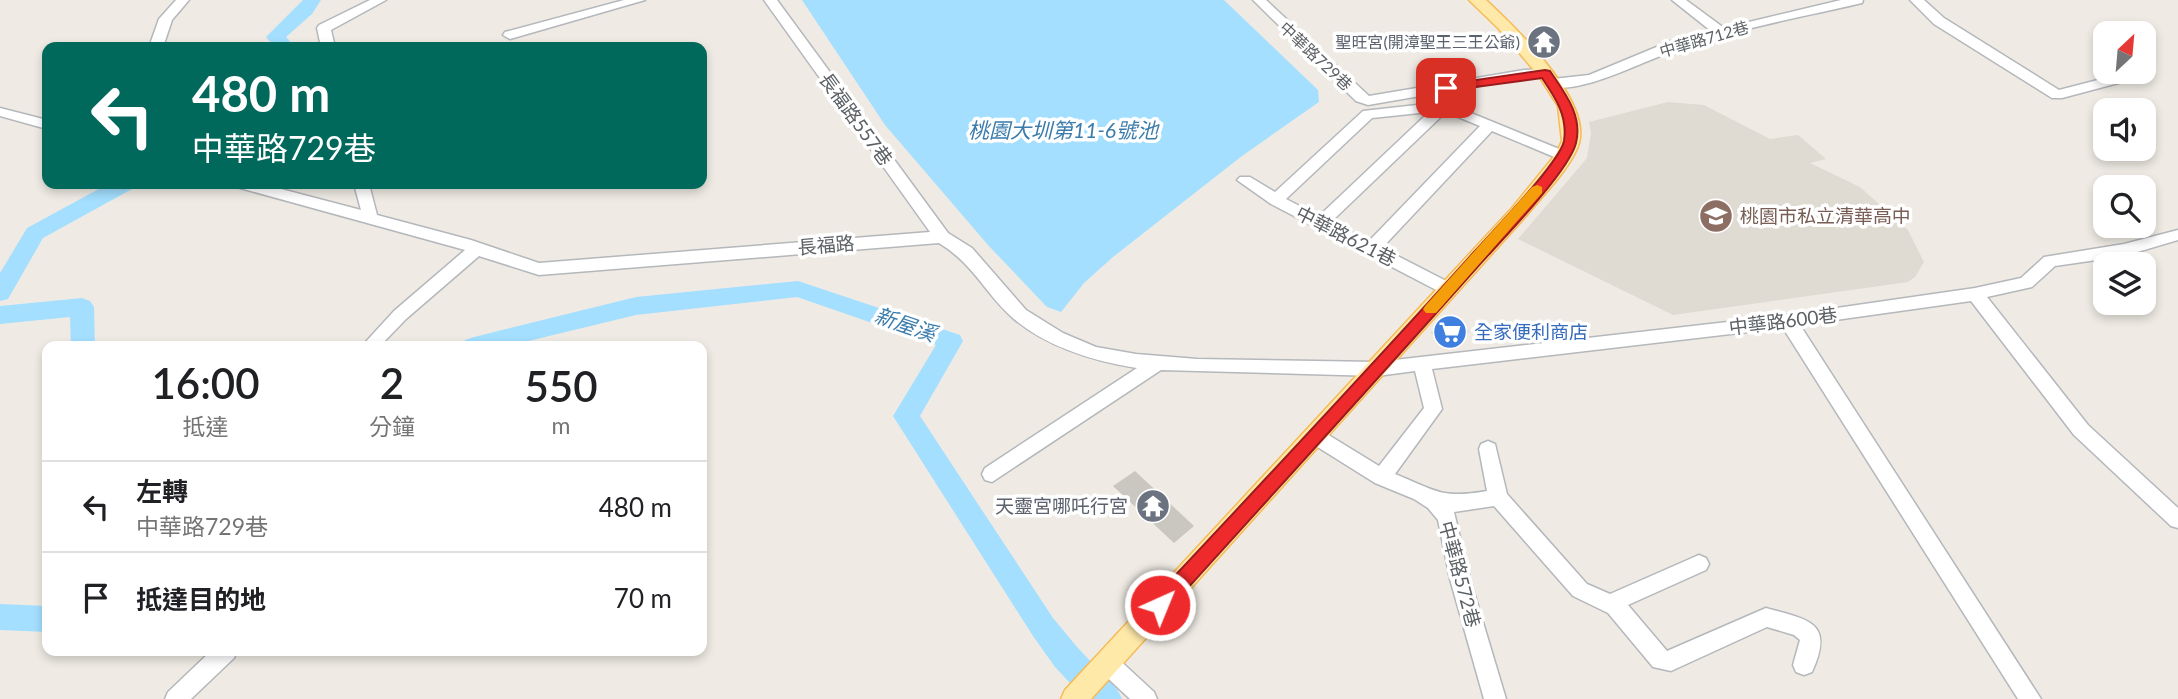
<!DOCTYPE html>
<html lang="zh-TW">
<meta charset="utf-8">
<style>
body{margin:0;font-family:Lato,"Noto Sans TC",sans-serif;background:#f6f6f6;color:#202124;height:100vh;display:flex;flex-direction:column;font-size:26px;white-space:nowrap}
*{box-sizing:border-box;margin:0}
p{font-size:23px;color:#757577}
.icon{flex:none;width:38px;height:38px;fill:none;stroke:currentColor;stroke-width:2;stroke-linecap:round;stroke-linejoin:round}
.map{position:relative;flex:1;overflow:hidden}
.sheet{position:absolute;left:42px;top:341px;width:665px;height:315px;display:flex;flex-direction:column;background:#fff;border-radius:14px;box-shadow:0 4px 10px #0003}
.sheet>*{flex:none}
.hud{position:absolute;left:42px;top:42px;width:665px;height:147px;border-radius:14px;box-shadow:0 4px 10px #0003;background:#00695c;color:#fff;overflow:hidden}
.needle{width:46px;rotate:26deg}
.fabs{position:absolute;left:2093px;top:21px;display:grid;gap:14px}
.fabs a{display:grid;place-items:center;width:63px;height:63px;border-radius:14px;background:#fff;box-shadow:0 4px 10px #0003;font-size:35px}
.pin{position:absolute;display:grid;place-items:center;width:60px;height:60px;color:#fff;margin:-30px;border-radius:14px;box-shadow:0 4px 10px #0006}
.me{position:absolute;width:77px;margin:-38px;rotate:44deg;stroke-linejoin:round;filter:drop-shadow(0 0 5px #0008)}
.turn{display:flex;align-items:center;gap:24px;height:147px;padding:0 35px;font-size:32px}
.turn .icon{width:91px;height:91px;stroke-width:2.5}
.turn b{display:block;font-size:49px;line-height:60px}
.eta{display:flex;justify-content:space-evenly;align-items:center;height:119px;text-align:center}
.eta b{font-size:42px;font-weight:600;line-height:49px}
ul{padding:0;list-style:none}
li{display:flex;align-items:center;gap:21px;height:91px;padding:0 35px;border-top:2px solid #e0e0e0}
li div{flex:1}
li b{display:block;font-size:26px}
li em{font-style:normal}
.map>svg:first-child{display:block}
.education{fill:#dfdad2}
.water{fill:#a4dfff}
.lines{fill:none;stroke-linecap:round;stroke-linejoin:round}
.river{fill:#a4dfff;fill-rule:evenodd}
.building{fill:#cac6c0}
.minor-casing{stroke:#b4b7bb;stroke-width:3}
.major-casing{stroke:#f6bb56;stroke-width:3}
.minor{fill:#fff;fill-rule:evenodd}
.major{fill:#ffe9a9;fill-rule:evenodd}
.route{fill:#ef2a2c;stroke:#9b1b1d;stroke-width:2}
.slow{fill:#f59e0b}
.labels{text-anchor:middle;stroke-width:7;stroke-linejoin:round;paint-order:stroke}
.far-street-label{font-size:16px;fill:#5c6165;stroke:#fff}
.far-worship-label{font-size:16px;fill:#5b616d;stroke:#fff;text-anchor:end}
.street-label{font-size:19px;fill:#5c6165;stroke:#fff}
.education-label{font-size:19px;fill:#785e54;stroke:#fff;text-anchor:start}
.shop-label{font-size:19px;fill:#366cbe;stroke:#fff;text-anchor:start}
.worship-label{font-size:19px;fill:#5b616d;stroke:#fff;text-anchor:end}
.water-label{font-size:21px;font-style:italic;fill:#3b7cac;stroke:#fff}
</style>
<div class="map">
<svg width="2178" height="699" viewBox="0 0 2178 699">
<rect width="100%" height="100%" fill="#efebe4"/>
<path class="education" d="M 1668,102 L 1704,105 L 1770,139 L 1798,135 L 1826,159 L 1810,163 L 1860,187 L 1908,230 L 1924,262 L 1915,277 L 1908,282 L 1673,315 L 1518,239 L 1587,158 L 1591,133 L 1589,122 Z"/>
<path class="water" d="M 802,0 L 1224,0 L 1318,90 L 1319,102 L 1242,156 L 1113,257 L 1084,283 L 1061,312 L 1047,307 L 988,245 L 885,125 Z"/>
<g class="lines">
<g class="river">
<path d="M 303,0 L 321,0 L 312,14 L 286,37 L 295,47 L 275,47 L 266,37 Z"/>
<path d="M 108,184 L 135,184 L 132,189 L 43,238 L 8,299 L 0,301 L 0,273 L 27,228 Z"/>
<path d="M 798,281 L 960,335 L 963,341 L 920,416 L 1053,618 L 1077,647 L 1117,689 L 1122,699 L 1085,699 L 1055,667 L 1033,636 L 893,416 L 936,345 L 797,297 L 636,315 L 508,346 L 462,346 L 465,340 L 474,337 L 636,297 Z"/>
<path d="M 82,298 L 90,301 L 94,307 L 95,346 L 71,346 L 70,317 L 0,324 L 0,306 Z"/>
<path d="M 0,604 L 47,606 L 47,632 L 0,630 Z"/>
</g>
</g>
<g class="building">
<path d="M 1443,318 L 1469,331 L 1457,346 L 1431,333 Z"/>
<path d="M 1135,471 L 1194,526 L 1174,543 L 1113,486 Z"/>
</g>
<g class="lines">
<g class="minor-casing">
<g id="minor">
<path d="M 176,0 L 189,0 L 172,20 L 163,47 L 149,47 L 159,19 Z"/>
<path d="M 370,0 L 386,0 L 331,30 L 335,47 L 321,47 L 317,28 L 319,25 Z"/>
<path d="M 624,0 L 645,0 L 510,39 L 503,35 L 505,32 Z"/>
<path d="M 764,0 L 777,0 L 948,233 L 972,248 L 1026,310 L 1063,333 L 1096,347 L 1136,354 L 1197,359 L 1377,362 L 1788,315 L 1975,288 L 2021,278 L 2044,257 L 2124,244 L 2178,230 L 2178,240 L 2124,256 L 2055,266 L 2032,287 L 1987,297 L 2088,425 L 2178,508 L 2178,528 L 2171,526 L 2074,435 L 1971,301 L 1800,325 L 2041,699 L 2018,699 L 1783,328 L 1432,369 L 1442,409 L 1395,474 C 1437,491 1441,499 1487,491 L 1479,449 L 1481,444 L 1488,441 L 1495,444 L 1507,494 L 1587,584 L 1610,594 L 1692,558 L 1699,555 L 1706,558 L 1709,564 L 1706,570 L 1628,605 L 1667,651 L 1766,608 C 1808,620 1835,621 1812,672 L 1804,675 L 1796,672 L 1793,665 L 1800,640 L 1794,635 L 1767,627 L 1671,671 L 1653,667 L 1608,613 L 1573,596 L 1494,506 L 1454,512 L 1470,579 L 1506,699 L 1484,699 L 1450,579 L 1438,520 L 1428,508 L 1414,499 L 1375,483 L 1308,441 L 1306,436 L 1308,431 L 1315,429 L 1322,431 L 1379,466 L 1424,408 L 1415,371 L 1377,376 L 1161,370 L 992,482 L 985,480 L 982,474 L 985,468 L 1137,368 C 1094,361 1049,348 1014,319 C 985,294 975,265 939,243 L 539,275 L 479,256 L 406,319 L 380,346 L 362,346 L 394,311 L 465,250 L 240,188 L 237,184 L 262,184 L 361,210 L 354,184 L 369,184 L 377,215 L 471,240 L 539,263 L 930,232 Z"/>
<path d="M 1253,0 L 1266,0 L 1369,96 L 1524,70 L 1545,69 L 1552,73 L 1545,77 L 1524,78 L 1368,105 L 1356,101 Z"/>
<path d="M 1672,0 L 1686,0 L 1724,28 L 1841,0 L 1863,0 L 1862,3 C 1790,20 1716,32 1648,61 C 1628,69 1564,99 1546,83 L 1553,79 L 1589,75 L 1671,41 L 1711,31 Z"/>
<path d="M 1910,0 L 1924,0 L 1944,18 L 2059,90 L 2121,74 L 2128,78 L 2126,81 L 2062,98 L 2052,98 L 1934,24 Z"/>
<path d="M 1444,102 L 1569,153 L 1571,156 L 1564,161 L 1559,159 L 1492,131 L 1382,248 L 1454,285 L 1456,289 L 1454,293 L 1442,293 L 1271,204 L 1237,180 L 1240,177 L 1250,177 L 1275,192 L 1363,111 ZM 1429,112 L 1319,216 L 1286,199 L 1372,118 ZM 1446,112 L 1480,126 L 1369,241 L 1331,222 Z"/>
<path d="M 0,108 L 47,120 L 47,129 L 0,116 Z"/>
<path d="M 211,651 L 237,651 L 234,658 L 191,699 L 165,699 L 168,692 Z"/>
<path d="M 1106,652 L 1114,655 L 1154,692 L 1157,699 L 1130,699 L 1098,669 L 1095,662 L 1098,655 Z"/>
</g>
</g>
<g class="major-casing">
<path id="major" d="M 1469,0 L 1486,0 C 1515,27 1591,100 1579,143 C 1572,167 1541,197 1526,216 L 1091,699 L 1061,699 L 1065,690 L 1512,208 L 1556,154 L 1562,141 L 1558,106 L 1539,76 L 1498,28 Z"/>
</g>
<use href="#minor" class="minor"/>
<use href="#major" class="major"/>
</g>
<path class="route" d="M 1545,70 L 1550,71 C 1564,92 1583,115 1576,143 C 1569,171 1503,239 1481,263 C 1377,380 1272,495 1167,611 L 1160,613 L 1153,611 L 1151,605 L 1153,599 C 1261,484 1369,369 1474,252 C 1492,232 1560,162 1564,141 C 1568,116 1555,97 1542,78 L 1446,91 L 1441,90 L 1441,85 Z"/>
<path class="slow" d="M 1537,185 L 1542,187 L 1542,193 L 1436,313 L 1426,313 L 1423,309 L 1426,305 L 1532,187 Z"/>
<defs>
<g id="temple-disc" transform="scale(1.75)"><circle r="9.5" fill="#6b7280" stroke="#fff"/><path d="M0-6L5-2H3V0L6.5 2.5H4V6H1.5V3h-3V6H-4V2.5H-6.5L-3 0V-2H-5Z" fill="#fff"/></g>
<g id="school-disc" transform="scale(1.75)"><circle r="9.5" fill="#8d6e63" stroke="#fff"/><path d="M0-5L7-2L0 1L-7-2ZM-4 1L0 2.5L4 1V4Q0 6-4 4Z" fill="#fff"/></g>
<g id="supermarket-disc" transform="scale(1.75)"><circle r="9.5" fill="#3f7fe0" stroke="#fff"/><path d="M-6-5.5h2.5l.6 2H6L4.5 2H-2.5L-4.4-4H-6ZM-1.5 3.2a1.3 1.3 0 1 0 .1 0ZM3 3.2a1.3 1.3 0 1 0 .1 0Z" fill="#fff"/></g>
</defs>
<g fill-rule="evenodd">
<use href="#temple-disc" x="1544" y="42"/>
<use href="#school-disc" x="1716" y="216"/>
<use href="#supermarket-disc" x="1450" y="332"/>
<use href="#temple-disc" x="1153" y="506"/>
</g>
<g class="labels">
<g class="far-street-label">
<text transform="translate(1704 39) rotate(-16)" y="6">中華路712巷</text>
<text transform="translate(1316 56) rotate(43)" y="6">中華路729巷</text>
</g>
<g class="far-worship-label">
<text x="1520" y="48">聖旺宮(開漳聖王三王公爺)</text>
</g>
<g class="street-label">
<text transform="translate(856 119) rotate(54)" y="7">長福路557巷</text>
<text transform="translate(1346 236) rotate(27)" y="7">中華路621巷</text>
<text transform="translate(826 245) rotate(-5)" y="7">長福路</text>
<text transform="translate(1783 321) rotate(-7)" y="7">中華路600巷</text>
<text transform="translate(1460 574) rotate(75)" y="7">中華路572巷</text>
</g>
<g class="education-label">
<text x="1740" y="223">桃園市私立清華高中</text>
</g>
<g class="shop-label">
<text x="1474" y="339">全家便利商店</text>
</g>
<g class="worship-label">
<text x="1128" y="513">天靈宮哪吒行宮</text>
</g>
<g class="water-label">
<text x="1063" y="138">桃園大圳第11-6號池</text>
<text transform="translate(905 325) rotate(19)" y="7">新屋溪</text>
</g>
</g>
</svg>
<div class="fabs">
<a><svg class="needle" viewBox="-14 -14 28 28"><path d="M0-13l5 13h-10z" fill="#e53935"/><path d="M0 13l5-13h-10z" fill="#757577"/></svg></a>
<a><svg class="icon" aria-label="sound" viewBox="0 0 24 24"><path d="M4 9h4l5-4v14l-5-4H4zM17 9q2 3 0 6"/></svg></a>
<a><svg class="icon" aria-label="search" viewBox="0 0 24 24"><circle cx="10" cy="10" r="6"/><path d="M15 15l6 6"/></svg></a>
<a><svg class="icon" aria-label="layers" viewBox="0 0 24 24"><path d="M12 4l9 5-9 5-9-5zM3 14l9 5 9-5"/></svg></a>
</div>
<div class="pin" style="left:1446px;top:88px;background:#d93025"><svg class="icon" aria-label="arrive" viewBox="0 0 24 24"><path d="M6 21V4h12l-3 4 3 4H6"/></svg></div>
<svg class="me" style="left:1160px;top:605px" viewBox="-20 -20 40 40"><circle r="17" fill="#ef2a2c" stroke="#fff" stroke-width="3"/><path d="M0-11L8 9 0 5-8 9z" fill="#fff"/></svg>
<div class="hud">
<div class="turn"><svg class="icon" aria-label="left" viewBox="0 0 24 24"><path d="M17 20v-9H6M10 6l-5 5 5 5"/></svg><div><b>480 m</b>中華路729巷</div></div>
</div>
<section class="sheet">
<div class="eta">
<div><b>16:00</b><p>抵達</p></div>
<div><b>2</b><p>分鐘</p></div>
<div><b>550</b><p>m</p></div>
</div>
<ul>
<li><svg class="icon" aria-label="left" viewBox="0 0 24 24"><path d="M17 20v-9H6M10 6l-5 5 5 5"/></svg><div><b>左轉</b><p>中華路729巷</p></div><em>480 m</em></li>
<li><svg class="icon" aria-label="arrive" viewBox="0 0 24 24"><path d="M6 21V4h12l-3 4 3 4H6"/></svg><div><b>抵達目的地</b></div><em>70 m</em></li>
</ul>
</section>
</div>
